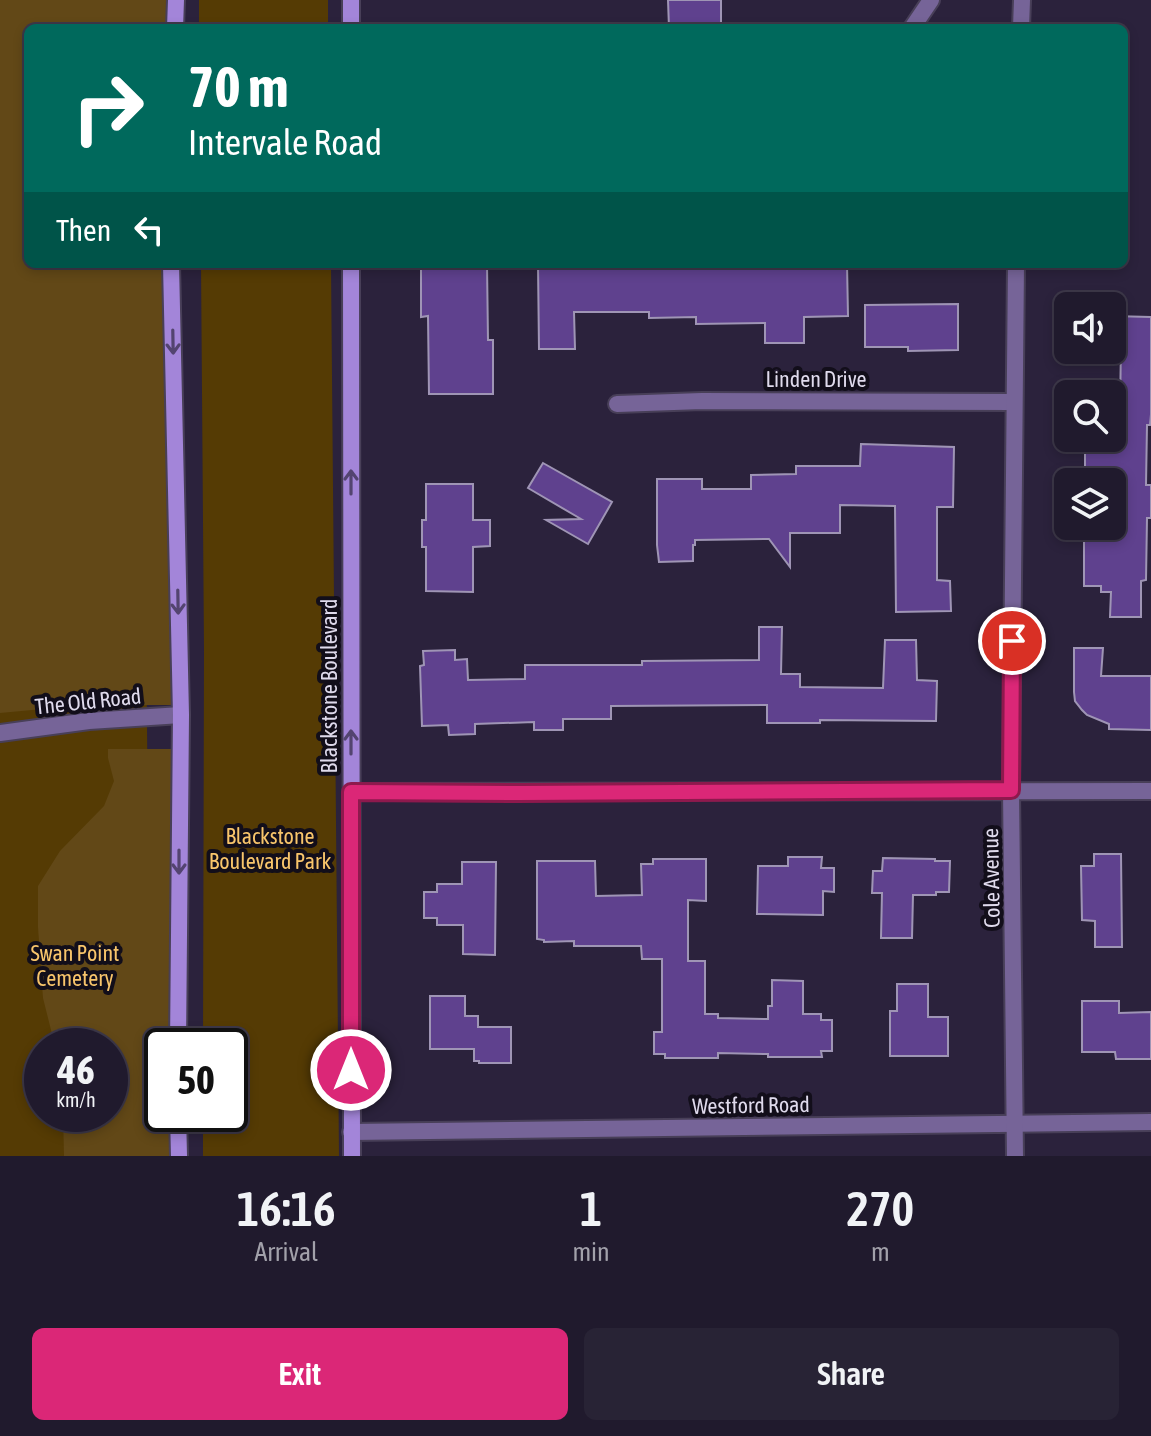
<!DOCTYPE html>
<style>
body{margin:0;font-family:"Asap Condensed",sans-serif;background:#282335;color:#f1f3f6;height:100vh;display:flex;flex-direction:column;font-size:30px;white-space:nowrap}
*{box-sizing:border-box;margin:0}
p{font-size:26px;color:#a2a1aa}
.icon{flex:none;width:44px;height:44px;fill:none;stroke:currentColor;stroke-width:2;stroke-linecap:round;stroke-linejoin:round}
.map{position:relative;height:1156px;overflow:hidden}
.details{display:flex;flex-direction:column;background:#201a2d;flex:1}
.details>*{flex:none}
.guide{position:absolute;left:24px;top:24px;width:1104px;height:244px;border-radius:12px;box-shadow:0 4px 12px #0003,0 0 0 2px #3d3849;background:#00695c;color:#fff;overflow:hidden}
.fabs{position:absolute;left:1054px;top:292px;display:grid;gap:16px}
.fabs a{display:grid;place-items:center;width:72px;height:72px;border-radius:12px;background:#201a2d;box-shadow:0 4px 12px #0003,0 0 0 2px #3d3849;font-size:40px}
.speed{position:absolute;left:24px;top:1028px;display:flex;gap:16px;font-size:40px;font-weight:700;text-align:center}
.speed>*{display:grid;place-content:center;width:104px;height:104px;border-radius:50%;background:#201a2d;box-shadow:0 4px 12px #0003,0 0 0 2px #3d3849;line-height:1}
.speed small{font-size:20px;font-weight:400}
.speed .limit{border:4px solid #111;border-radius:12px;background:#fff;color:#111}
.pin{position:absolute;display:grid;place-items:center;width:68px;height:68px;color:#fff;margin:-34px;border:4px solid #fff;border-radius:50%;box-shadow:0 2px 8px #0007}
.me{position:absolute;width:88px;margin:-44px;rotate:0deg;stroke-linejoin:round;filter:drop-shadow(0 0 6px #0008)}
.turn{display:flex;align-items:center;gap:28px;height:168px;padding:0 32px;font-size:36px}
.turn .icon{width:104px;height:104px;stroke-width:2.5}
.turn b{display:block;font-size:56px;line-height:68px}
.then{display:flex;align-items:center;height:76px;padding:0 32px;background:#0003;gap:16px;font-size:30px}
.eta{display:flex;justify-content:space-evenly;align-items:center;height:136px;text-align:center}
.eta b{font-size:48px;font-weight:600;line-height:56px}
.action{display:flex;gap:16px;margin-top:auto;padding:16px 32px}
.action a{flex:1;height:92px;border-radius:12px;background:#db2777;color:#fff;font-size:32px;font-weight:600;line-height:92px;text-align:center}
.action a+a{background:#282335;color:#f1f3f6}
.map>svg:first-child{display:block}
.green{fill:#553b04;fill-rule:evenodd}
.forest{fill:#624817}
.building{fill:#5f418e;stroke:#9f95b5;stroke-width:2}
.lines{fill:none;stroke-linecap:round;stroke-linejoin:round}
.service-casing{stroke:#483f58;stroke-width:20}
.minor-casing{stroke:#483f58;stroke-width:20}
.secondary-casing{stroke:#483f58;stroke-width:20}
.service{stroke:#766498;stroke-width:16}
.minor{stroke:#766498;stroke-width:16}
.secondary{stroke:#a385d9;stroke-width:16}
.oneway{stroke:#534470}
.route-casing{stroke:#8e194d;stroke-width:20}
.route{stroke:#db2777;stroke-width:14}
.labels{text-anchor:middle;stroke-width:8;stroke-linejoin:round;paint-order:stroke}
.street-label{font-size:22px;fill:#dfdaec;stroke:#120e1a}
.park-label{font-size:22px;fill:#f8c56b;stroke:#120e1a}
</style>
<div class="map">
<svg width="1151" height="1156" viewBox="0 0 1151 1156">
<rect width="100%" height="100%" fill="#2b223c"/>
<g class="green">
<rect x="199" y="0" width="129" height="28"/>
<path d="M 201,264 L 331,264 L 339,1156 L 203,1156 L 203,1114 L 230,1114 L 230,1046 L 203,1046 L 204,651 Z"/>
<path d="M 143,291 L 151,1156 L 0,1156 L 0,331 ZM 42,1046 L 110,1046 L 110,1114 L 42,1114 Z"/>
</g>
<g class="forest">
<path d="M 0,0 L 174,0 L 174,28 L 28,28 L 28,264 L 171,264 L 174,705 L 86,705 L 0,713 Z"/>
<path d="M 108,749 L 174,749 L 175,1046 L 162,1046 L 162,1114 L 175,1114 L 175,1156 L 64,1156 L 63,1114 L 110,1114 L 110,1046 L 55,1046 L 43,998 L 38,927 L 38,886 L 60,851 L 104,806 L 114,781 L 108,758 Z"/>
</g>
<g class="building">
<path d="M 668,0 L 721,0 L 721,28 L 669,28 Z"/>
<path d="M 421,264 L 487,264 L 488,340 L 493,340 L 493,394 L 429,394 L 428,316 L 421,317 Z"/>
<path d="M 538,264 L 847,264 L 848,316 L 804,317 L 804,343 L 765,343 L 765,323 L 696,324 L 696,317 L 649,318 L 649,312 L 574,312 L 575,349 L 539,349 Z"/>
<path d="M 958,304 L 958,350 L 908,351 L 908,347 L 865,347 L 865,305 Z"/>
<path d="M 1112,316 L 1151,317 L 1151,414 L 1150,425 L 1147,425 L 1146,485 L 1151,485 L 1151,518 L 1147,518 L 1146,580 L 1141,581 L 1141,617 L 1110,617 L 1111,592 L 1101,592 L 1101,586 L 1084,586 L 1084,539 L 1112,540 L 1112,482 L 1085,482 L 1085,441 L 1112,441 L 1112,411 L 1120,411 L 1121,342 L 1112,342 Z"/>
<path d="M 861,444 L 954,447 L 953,507 L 937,507 L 937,580 L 950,581 L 951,611 L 896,612 L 895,506 L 840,505 L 840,533 L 790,533 L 790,567 L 769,539 L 695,540 L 695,545 L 693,545 L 693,561 L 659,562 L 657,545 L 657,479 L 702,479 L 702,489 L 751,489 L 751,475 L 796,474 L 796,466 L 860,466 Z"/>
<path d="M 543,463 L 612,502 L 588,544 L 546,520 L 581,519 L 528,488 Z"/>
<path d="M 426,484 L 473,484 L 473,520 L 490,520 L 490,546 L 473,547 L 473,592 L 426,591 L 426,547 L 422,547 L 422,520 L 426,520 Z"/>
<path d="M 759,627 L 782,627 L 781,674 L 800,674 L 800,687 L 883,688 L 885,640 L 916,640 L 917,680 L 937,681 L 936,721 L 820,720 L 820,723 L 767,723 L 767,705 L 611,706 L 611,719 L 563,719 L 563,730 L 534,730 L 534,722 L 475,724 L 475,734 L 449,735 L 448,725 L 422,726 L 420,666 L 424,665 L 423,651 L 455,650 L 455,660 L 467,659 L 468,680 L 525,679 L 525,665 L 642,665 L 642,661 L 759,660 Z"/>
<path d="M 1074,648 L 1103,648 L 1101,676 L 1151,676 L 1151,730 L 1109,729 L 1109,724 L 1087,715 L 1082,710 L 1075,701 L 1074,692 Z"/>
<path d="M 1094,854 L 1121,854 L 1122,947 L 1095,947 L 1095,921 L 1082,920 L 1081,866 L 1094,866 Z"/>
<path d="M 788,857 L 822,857 L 821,868 L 834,868 L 834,892 L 823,891 L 823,915 L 757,914 L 758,866 L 788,866 Z"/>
<path d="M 883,858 L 935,859 L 935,861 L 950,861 L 949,892 L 936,892 L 936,895 L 913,895 L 912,938 L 881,938 L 882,893 L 872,893 L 873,871 L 882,871 Z"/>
<path d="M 653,859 L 706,859 L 706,901 L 688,900 L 688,961 L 705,961 L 705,1014 L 718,1014 L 718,1018 L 768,1019 L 768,1006 L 772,1006 L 772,980 L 803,981 L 803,1014 L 821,1014 L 821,1020 L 832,1020 L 832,1051 L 821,1051 L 822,1057 L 768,1057 L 768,1054 L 718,1053 L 718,1058 L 665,1058 L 665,1054 L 654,1054 L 654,1032 L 662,1032 L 662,959 L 642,959 L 641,946 L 574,946 L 574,941 L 544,942 L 544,940 L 537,939 L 537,861 L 595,861 L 596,896 L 642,895 L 641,864 L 653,864 Z"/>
<path d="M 462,862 L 496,862 L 495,955 L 463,954 L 463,925 L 437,925 L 437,918 L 424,918 L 424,892 L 437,892 L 437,884 L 462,884 Z"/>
<path d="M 897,984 L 928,984 L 928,1017 L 948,1017 L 948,1056 L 890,1056 L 890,1011 L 897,1011 Z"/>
<path d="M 430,996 L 465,996 L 465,1016 L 478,1016 L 478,1027 L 511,1027 L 511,1063 L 479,1063 L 479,1061 L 474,1061 L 474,1049 L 430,1049 Z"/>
<path d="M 1082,1001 L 1119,1001 L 1119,1013 L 1151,1012 L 1151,1059 L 1116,1059 L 1115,1052 L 1082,1052 Z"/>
</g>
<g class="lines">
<g class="service-casing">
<g id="service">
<path d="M 912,28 L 931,0"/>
<path d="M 0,733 L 89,721 L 181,715"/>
</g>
</g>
<g class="minor-casing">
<g id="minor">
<path d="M 1021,28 L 1022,0"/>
<path d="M 617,404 L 702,401 L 1014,402"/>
<path d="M 351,792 L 1151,791"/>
<path d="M 351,1132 L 1151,1122"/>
<path d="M 1015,1156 L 1011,790 L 1016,264"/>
</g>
</g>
<g class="secondary-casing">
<g id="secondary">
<path d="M 351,0 L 351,28"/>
<path d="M 175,28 L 176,0"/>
<path d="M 171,264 L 181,715 L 178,1046"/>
<path d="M 351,264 L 352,1156"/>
<path d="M 178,1114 L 179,1156"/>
</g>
</g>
<use href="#service" class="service"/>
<use href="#minor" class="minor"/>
<use href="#secondary" class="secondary"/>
</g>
<defs><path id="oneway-shaft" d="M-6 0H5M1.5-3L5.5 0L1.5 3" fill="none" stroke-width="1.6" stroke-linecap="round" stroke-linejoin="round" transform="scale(2)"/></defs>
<g class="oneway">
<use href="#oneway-shaft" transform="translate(173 342) rotate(89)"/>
<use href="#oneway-shaft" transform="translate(351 482) rotate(-90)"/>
<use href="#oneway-shaft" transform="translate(178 602) rotate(89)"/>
<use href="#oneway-shaft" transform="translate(351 742) rotate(-90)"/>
<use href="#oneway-shaft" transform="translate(179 862) rotate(90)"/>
</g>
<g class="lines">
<g class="route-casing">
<path id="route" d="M 351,1070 L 351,792 L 521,793 L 1011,790 L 1012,641"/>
</g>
<use href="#route" class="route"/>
</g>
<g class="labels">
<g class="street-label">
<text x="816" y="387">Linden Drive</text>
<text transform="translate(329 686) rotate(-90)" y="8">Blackstone Boulevard</text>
<text transform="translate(88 701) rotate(-6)" y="8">The Old Road</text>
<text transform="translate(991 878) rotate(-91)" y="8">Cole Avenue</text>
<text transform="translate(751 1105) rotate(-1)" y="8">Westford Road</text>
</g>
<g class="park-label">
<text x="270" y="844">Blackstone<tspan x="270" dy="25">Boulevard Park</tspan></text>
<text x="75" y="961">Swan Point<tspan x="75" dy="25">Cemetery</tspan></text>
</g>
</g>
</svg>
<div class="fabs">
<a><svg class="icon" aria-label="sound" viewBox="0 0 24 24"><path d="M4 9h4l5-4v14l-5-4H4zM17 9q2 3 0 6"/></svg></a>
<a><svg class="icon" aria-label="search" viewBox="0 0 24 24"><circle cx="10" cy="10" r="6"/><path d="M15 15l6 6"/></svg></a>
<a><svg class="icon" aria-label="layers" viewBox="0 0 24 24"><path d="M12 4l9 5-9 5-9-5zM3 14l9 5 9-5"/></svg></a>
</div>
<div class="speed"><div>46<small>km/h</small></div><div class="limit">50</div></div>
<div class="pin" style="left:1012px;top:641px;background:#d93025"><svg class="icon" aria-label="arrive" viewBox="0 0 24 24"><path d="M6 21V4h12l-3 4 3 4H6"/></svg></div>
<svg class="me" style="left:351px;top:1070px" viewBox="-20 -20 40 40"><circle r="17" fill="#db2777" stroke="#fff" stroke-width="3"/><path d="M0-11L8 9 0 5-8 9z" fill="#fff"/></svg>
<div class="guide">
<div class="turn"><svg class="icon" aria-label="right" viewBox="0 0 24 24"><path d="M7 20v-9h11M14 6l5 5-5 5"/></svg><div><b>70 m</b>Intervale Road</div></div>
<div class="then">Then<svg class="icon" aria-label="left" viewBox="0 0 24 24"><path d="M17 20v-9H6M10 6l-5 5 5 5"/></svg></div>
</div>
</div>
<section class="details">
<div class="eta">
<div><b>16:16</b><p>Arrival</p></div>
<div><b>1</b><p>min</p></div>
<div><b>270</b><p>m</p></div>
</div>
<div class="action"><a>Exit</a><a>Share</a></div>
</section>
